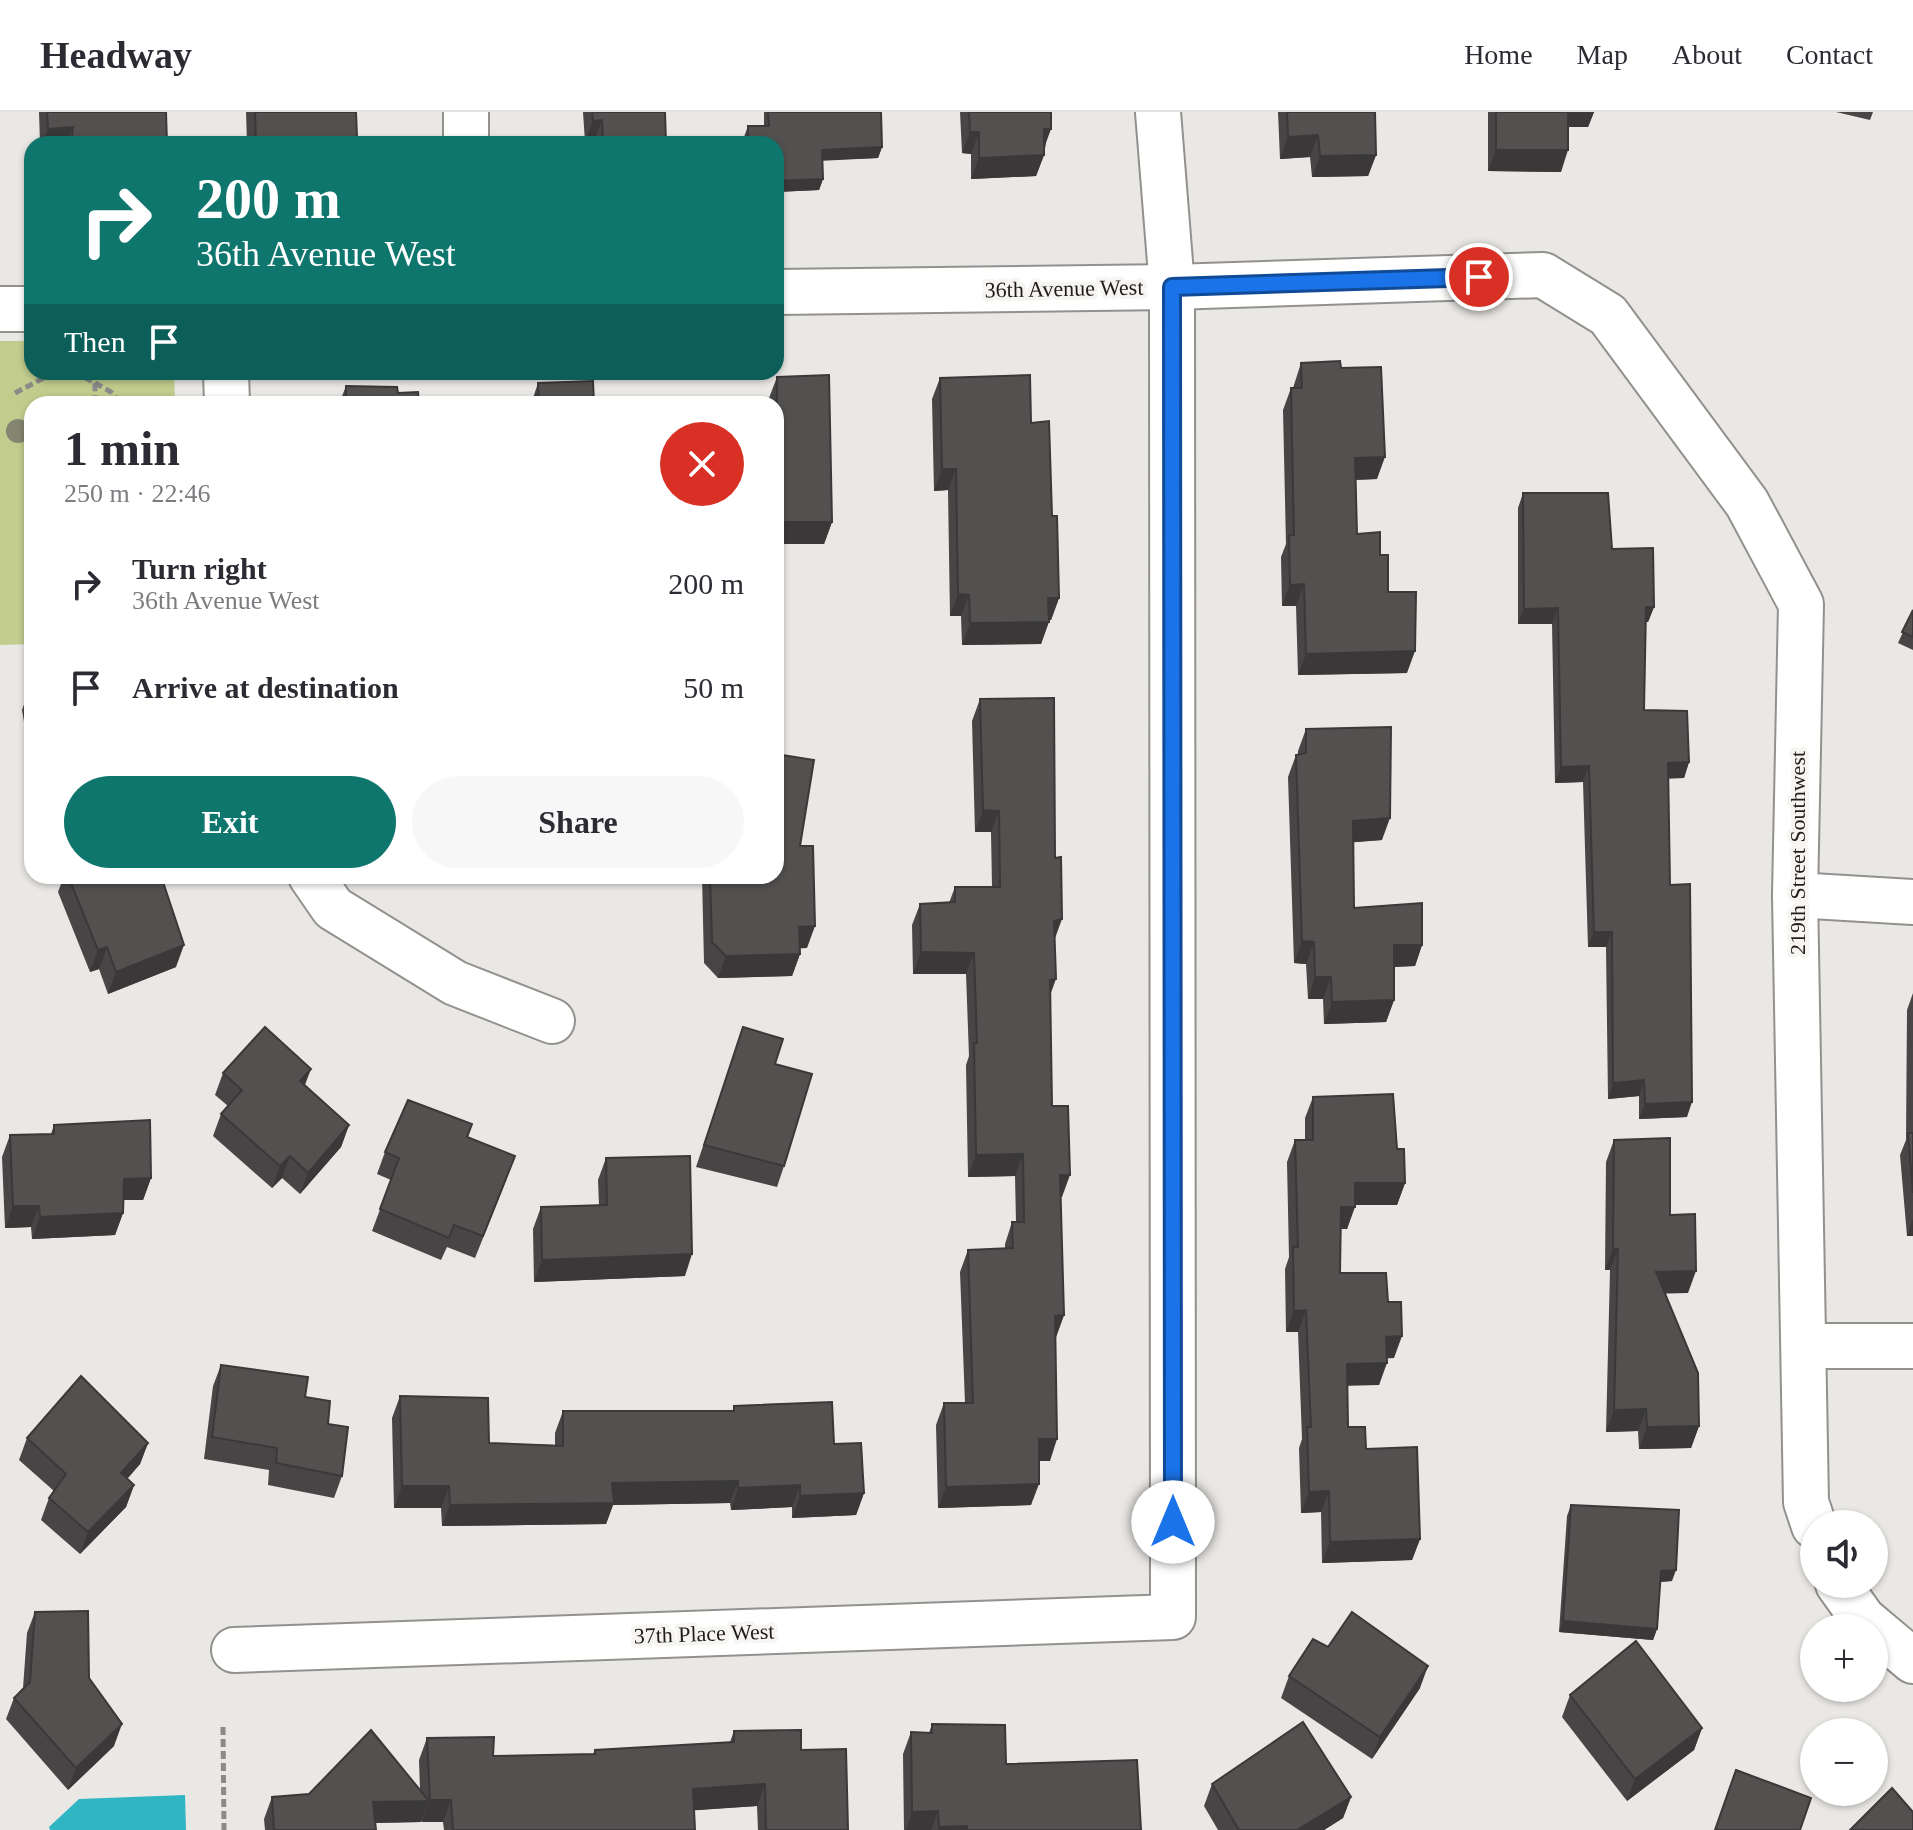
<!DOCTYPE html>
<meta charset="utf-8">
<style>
body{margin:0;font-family:"Times New Roman",serif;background:#f7f7f7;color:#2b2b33;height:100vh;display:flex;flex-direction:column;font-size:30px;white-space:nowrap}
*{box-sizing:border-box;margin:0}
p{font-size:26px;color:#7c7c81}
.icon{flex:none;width:44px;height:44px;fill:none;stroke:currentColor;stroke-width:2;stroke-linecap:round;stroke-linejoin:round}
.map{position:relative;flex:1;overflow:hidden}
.side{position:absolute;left:24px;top:284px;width:760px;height:488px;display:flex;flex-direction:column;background:#fff;border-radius:24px;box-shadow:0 2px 6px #0004}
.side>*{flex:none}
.hud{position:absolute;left:24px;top:24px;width:760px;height:244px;border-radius:24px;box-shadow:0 2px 6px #0004;background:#0f766e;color:#fff;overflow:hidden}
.buttons{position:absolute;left:1800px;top:1398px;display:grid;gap:16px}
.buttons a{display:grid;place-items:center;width:88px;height:88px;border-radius:50%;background:#fff;box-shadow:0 2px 6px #0004;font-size:40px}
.pin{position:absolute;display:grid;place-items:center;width:68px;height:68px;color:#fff;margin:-34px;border:4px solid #fff;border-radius:50%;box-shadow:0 2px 8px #0007}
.me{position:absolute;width:88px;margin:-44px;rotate:0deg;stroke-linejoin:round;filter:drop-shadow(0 0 6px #0008)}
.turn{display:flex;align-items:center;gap:28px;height:168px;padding:0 40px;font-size:36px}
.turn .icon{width:104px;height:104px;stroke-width:2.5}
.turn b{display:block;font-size:56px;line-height:68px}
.then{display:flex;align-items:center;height:76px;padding:0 40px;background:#0003;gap:16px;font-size:30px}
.round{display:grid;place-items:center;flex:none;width:84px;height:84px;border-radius:42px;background:#f7f7f7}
.head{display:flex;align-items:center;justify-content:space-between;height:136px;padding:0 40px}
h1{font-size:48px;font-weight:700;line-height:60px}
.button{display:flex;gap:16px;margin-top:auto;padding:16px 40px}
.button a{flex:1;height:92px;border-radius:48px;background:#0f766e;color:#fff;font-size:32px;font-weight:700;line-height:92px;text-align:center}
.button a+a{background:#f7f7f7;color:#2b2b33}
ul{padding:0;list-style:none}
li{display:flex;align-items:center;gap:24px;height:104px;padding:0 40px}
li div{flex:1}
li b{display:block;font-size:30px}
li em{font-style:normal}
header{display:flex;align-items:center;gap:48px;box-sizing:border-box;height:112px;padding:0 40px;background:#fff;border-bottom:2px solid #e1e1e2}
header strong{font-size:38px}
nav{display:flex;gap:44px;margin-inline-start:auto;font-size:28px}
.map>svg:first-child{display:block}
.green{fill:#c2cd8d}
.water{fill:#30b5c2}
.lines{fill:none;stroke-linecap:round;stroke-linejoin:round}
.minor-casing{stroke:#93918e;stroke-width:48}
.path{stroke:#8b8a88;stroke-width:5;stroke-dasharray:8 4;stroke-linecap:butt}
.minor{stroke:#fff;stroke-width:44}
.tree{fill:#848671}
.wall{fill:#474545}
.shaded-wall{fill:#3a3838}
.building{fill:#535050;stroke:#3a3838;stroke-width:2}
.route-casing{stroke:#114b97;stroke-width:20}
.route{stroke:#1a73e8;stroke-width:14}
.labels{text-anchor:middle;stroke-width:8;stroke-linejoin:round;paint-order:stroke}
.street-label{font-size:22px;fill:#1f1e1d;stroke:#f7f5f2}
</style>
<header>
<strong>Headway</strong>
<nav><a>Home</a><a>Map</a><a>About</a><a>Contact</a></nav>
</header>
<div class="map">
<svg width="1913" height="1718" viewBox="0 0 1913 1718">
<rect width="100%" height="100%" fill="#eae8e5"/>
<path class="green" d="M 0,229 L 32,229 L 32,260 L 174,260 L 175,292 L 32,292 L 32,532 L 0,533 Z"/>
<path class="water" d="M 185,1683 L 186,1718 L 50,1718 L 49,1715 L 79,1687 Z"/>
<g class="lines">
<g class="minor-casing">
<g id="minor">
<path d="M 466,0 L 466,32"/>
<path d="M 776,180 L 1172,175 L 1543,163 L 1608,203 L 1747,391 L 1801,492 L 1795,783 L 1806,1390 L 1814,1414"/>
<path d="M 0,197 L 32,197"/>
<path d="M 226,260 L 227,292"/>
<path d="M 311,764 L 333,796 L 455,871 L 552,909"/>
<path d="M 1795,783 L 1913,790"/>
<path d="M 1804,1234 L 1913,1234"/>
<path d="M 1838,1472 L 1863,1507 L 1913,1549"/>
<path d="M 234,1538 L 1173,1505 L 1172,175 L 1158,0"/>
</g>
</g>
<g class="path">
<path d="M 74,260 L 95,271 L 95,292"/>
<path d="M 95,271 L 111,280 L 121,292"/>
<path d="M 15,281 L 55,260"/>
<path d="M 223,1615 L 224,1718"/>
</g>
<use href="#minor" class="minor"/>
</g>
<circle class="tree" cx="18" cy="319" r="12"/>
<g class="wall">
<path d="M 39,0 L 166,0 L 167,32 L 40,32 Z"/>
<path d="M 246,0 L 356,0 L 357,26 L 354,32 L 247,32 Z"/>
<path d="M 575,0 L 665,0 L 666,32 L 594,32 L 594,30 L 585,30 L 583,0 Z"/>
<path d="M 764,0 L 881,0 L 882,35 L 878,46 L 822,48 L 823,67 L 819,78 L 776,80 L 776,32 L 744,32 L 744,25 L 748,14 L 764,14 Z"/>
<path d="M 960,0 L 1051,0 L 1044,43 L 1036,64 L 971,67 L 971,42 L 962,41 Z"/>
<path d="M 1278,0 L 1375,0 L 1376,43 L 1368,64 L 1312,65 L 1310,45 L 1280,47 Z"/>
<path d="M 1488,0 L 1594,0 L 1588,15 L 1568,15 L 1561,60 L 1488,59 Z"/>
<path d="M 1836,0 L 1873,0 L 1870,8 Z"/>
<path d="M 1301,251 L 1341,256 L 1377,367 L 1356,368 L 1357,422 L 1380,443 L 1407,561 L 1298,563 L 1296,494 L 1282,494 L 1281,445 L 1286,432 L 1283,298 L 1291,276 L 1293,276 Z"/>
<path d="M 777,265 L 832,410 L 824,432 L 776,432 L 776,292 L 769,292 L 769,286 Z"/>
<path d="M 940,266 L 1031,311 L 1052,404 L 1059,486 L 1051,508 L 1049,508 L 1041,532 L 962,533 L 961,504 L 950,504 L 948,378 L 934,379 L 932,287 Z"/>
<path d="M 538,271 L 594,292 L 531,292 Z"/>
<path d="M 346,274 L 398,281 L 419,292 L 339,292 Z"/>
<path d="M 1523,381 L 1612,437 L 1654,495 L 1648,510 L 1646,510 L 1644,598 L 1689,650 L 1684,666 L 1668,666 L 1670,773 L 1687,1005 L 1639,1007 L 1639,984 L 1608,987 L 1606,835 L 1588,835 L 1583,670 L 1555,671 L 1552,512 L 1518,512 L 1518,396 Z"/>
<path d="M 1913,498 L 1913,538 L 1898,531 Z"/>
<path d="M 30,576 L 32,576 L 32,657 L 22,598 Z"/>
<path d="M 980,587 L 1055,828 L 1050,884 L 1052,994 L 1062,1085 L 1061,1085 L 1064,1203 L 1056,1225 L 1050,1349 L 1039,1349 L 1031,1393 L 938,1396 L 936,1313 L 944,1291 L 965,1291 L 960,1160 L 968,1138 L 1005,1137 L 1005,1132 L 1012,1110 L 1016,1110 L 1015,1064 L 968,1065 L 966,953 L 969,944 L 966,862 L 913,862 L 912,813 L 920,792 L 949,791 L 955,775 L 992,775 L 991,720 L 975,720 L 972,609 Z"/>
<path d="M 1306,617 L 1382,728 L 1353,730 L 1354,796 L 1422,833 L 1415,854 L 1394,855 L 1394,888 L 1386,910 L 1324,912 L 1323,887 L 1308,887 L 1306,852 L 1294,851 L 1288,665 L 1296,643 L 1298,643 L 1298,639 Z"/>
<path d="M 800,734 L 807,836 L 800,836 L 800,842 L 792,864 L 718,866 L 704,851 L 702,764 L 776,764 Z"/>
<path d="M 64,764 L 161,764 L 176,855 L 108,882 L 99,857 L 90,860 L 58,780 Z"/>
<path d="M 1913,881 L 1913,1124 L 1907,1124 L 1900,1043 L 1906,1028 L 1907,898 Z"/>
<path d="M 743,915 L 775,952 L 784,1054 L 777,1075 L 696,1055 Z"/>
<path d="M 223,961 L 305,974 L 349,1013 L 341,1035 L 300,1082 L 282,1066 L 272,1076 L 213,1024 L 221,1002 L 228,994 L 215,983 Z"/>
<path d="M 1313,985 L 1397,1037 L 1405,1071 L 1397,1093 L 1355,1093 L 1347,1117 L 1341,1117 L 1340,1161 L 1394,1246 L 1387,1246 L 1379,1273 L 1348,1273 L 1348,1315 L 1366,1337 L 1420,1427 L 1412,1448 L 1322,1451 L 1321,1400 L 1301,1401 L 1299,1336 L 1302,1327 L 1298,1220 L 1286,1220 L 1285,1157 L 1289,1145 L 1287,1050 L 1295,1028 L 1305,1028 L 1305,1006 Z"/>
<path d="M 472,1012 L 468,1025 L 507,1066 L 475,1146 L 447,1135 L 441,1148 L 372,1119 L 391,1068 L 377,1062 L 385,1040 Z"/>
<path d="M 54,1013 L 151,1066 L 143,1088 L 124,1088 L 123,1101 L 115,1123 L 32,1127 L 31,1115 L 5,1116 L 2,1045 L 10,1023 L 51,1022 Z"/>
<path d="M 1614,1028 L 1670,1103 L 1688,1181 L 1665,1181 L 1699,1314 L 1691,1336 L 1639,1337 L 1638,1319 L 1606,1320 L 1610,1158 L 1605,1158 L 1606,1050 Z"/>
<path d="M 606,1046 L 685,1164 L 534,1170 L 533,1117 L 541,1095 L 599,1093 L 598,1068 Z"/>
<path d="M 221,1253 L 305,1285 L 342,1364 L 334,1386 L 268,1373 L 269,1358 L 204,1347 L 213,1274 Z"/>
<path d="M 400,1284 L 489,1331 L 555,1333 L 555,1321 L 563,1299 L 733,1299 L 734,1294 L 834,1332 L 864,1381 L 856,1403 L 792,1406 L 792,1395 L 731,1398 L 730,1391 L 613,1393 L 606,1412 L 442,1414 L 441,1396 L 394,1396 L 392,1306 Z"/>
<path d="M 27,1326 L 148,1331 L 140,1352 L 127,1367 L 134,1373 L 126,1395 L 80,1442 L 41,1408 L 49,1386 L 54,1379 L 19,1348 Z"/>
<path d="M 1571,1393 L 1672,1469 L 1660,1470 L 1657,1517 L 1653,1528 L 1559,1520 L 1567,1404 Z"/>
<path d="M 35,1500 L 89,1566 L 114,1634 L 68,1678 L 6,1607 L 14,1586 L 23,1576 L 27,1521 Z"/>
<path d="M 1328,1535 L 1420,1576 L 1372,1647 L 1281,1586 L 1289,1564 Z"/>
<path d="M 1570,1583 L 1702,1616 L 1694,1638 L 1627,1689 L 1562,1605 Z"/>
<path d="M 932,1612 L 1006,1652 L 1141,1718 L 904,1718 L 903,1642 L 911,1620 L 929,1621 Z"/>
<path d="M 734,1619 L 801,1638 L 848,1718 L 758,1718 L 757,1694 L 694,1698 L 695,1718 L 444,1718 L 443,1710 L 422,1710 L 422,1709 L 421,1710 L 375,1711 L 376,1718 L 265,1718 L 264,1707 L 272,1685 L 420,1678 L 419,1648 L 427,1626 L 493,1644 L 593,1642 L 595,1638 L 730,1630 Z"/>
<path d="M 1212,1672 L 1351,1685 L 1343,1706 L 1324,1718 L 1218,1718 L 1204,1694 Z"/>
</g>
<g class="shaded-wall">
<path d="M 1565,0 L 1594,0 L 1588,15 L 1560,15 Z"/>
<path d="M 602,8 L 594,30 L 585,30 L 593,9 Z"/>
<path d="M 73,15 L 67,32 L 42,32 L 48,17 Z"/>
<path d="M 1044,17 L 1051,17 L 1043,39 Z"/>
<path d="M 970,20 L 979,20 L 971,42 L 962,41 Z"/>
<path d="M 1318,23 L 1310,45 L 1280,47 L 1288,25 Z"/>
<path d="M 97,25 L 94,32 L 70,32 L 72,26 Z"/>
<path d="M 357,26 L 354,32 L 320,32 L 322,28 Z"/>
<path d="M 882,35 L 878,46 L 818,49 L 822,38 Z"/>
<path d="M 1496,38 L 1568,38 L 1561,60 L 1488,59 Z"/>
<path d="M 1044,43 L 1036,64 L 971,67 L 979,46 Z"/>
<path d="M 1376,43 L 1368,64 L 1312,65 L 1320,44 Z"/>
<path d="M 823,67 L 819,78 L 776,80 L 776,69 Z"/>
<path d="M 1385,345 L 1377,367 L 1347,368 L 1355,346 Z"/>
<path d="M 942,357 L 956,357 L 948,378 L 934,379 Z"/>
<path d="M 776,410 L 832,410 L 824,432 L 776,432 Z"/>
<path d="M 1304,472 L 1296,494 L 1282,494 L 1290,473 Z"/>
<path d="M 958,482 L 969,483 L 961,504 L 950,504 Z"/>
<path d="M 1048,486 L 1059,486 L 1051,508 L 1040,508 Z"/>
<path d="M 1646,495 L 1654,495 L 1648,510 L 1641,510 Z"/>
<path d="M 1558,496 L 1552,512 L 1518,512 L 1524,497 Z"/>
<path d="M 1049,510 L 1041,532 L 962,533 L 970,511 Z"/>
<path d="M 1415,539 L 1407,561 L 1298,563 L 1306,542 Z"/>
<path d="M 1689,650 L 1684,666 L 1662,667 L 1668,651 Z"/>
<path d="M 1589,654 L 1583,670 L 1555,671 L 1561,655 Z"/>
<path d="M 983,698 L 999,699 L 991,720 L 975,720 Z"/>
<path d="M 1390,706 L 1382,728 L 1345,731 L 1353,709 Z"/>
<path d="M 1062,807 L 1054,829 L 1054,809 Z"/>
<path d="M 815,814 L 807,836 L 791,837 L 799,815 Z"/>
<path d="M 1594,820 L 1612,820 L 1606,835 L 1588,835 Z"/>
<path d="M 1302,829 L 1314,830 L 1306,852 L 1294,851 Z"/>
<path d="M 184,833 L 176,855 L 108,882 L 116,860 Z"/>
<path d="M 1394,833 L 1422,833 L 1415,854 L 1386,855 Z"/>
<path d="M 107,835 L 99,857 L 90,860 L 98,838 Z"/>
<path d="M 921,840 L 974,841 L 966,862 L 913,862 Z"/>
<path d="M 800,842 L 792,864 L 718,866 L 726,844 Z"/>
<path d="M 1315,865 L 1331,865 L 1323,887 L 1308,887 Z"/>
<path d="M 1056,867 L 1048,889 L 1050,868 Z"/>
<path d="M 1394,888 L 1386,910 L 1324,912 L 1332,890 Z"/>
<path d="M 311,957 L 303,978 L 300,969 Z"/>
<path d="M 1644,968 L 1639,984 L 1608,987 L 1613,971 Z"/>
<path d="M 1692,990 L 1687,1005 L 1639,1007 L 1645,992 Z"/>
<path d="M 349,1013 L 341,1035 L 300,1082 L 308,1061 Z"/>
<path d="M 1023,1042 L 1015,1064 L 968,1065 L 976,1043 Z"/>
<path d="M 290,1044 L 282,1066 L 272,1076 L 280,1054 Z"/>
<path d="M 1060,1063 L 1070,1063 L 1062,1085 L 1052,1085 Z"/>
<path d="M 151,1066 L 143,1088 L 116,1088 L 124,1067 Z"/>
<path d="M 1355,1071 L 1405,1071 L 1397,1093 L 1347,1093 Z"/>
<path d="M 13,1094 L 39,1094 L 31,1115 L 5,1116 Z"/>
<path d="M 1341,1095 L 1355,1095 L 1347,1117 L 1333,1117 Z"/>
<path d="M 123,1101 L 115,1123 L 32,1127 L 40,1105 Z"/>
<path d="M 1913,1107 L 1913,1124 L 1907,1124 Z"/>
<path d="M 1613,1137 L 1618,1137 L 1610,1158 L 1605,1158 Z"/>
<path d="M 692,1142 L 685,1164 L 534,1170 L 542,1148 Z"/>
<path d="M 1696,1159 L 1688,1181 L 1648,1182 L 1656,1160 Z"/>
<path d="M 1306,1198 L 1298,1220 L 1286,1220 L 1294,1199 Z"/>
<path d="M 1064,1203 L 1056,1225 L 1047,1226 L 1055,1204 Z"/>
<path d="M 1402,1224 L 1394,1246 L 1378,1247 L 1386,1225 Z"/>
<path d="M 1387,1251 L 1379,1273 L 1339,1274 L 1347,1252 Z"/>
<path d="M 1646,1297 L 1638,1319 L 1606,1320 L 1614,1298 Z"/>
<path d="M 1699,1314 L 1691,1336 L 1639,1337 L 1647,1315 Z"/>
<path d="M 1039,1327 L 1057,1327 L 1050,1349 L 1031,1349 Z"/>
<path d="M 148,1331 L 140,1352 L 113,1383 L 121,1361 Z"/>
<path d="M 738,1369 L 730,1391 L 613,1393 L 606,1412 L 442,1414 L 450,1393 L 612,1371 Z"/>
<path d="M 1039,1372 L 1031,1393 L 938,1396 L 946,1375 Z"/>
<path d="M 134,1373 L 126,1395 L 80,1442 L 88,1420 Z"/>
<path d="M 800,1373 L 792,1395 L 731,1398 L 738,1376 Z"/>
<path d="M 402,1374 L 449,1374 L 441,1396 L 394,1396 Z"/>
<path d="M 1329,1379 L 1321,1400 L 1301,1401 L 1309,1380 Z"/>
<path d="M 864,1381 L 856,1403 L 792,1406 L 800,1384 Z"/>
<path d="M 1420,1427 L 1412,1448 L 1322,1451 L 1330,1430 Z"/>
<path d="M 1676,1458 L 1672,1469 L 1657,1470 L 1661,1459 Z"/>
<path d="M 1563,1509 L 1657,1517 L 1653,1528 L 1559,1520 Z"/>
<path d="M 1428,1554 L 1420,1576 L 1372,1647 L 1380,1625 Z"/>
<path d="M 122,1612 L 114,1634 L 68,1678 L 76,1656 Z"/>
<path d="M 1702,1616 L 1694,1638 L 1627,1689 L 1635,1667 Z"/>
<path d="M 765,1672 L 757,1694 L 685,1699 L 693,1677 Z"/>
<path d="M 1351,1685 L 1343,1706 L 1324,1718 L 1297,1718 Z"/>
<path d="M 430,1688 L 451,1688 L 443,1710 L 422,1710 Z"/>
<path d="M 429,1689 L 421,1710 L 365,1711 L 373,1690 Z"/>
<path d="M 938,1699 L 931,1718 L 906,1718 L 912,1700 Z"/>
<path d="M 967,1714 L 966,1718 L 938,1718 L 939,1715 Z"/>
</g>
<g class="building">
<path d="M 47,0 L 166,0 L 167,32 L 97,32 L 97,25 L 72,26 L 73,15 L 48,17 Z"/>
<path d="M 255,0 L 356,0 L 357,26 L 322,28 L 322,32 L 256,32 Z"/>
<path d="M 592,0 L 665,0 L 666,32 L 603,32 L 602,8 L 593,9 Z"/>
<path d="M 768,0 L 881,0 L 882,35 L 822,38 L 823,67 L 776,69 L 776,32 L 748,32 L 748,14 L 769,14 Z"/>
<path d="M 969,0 L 1051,0 L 1051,17 L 1044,17 L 1044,43 L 979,46 L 979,20 L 970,20 Z"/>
<path d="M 1287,0 L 1375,0 L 1376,43 L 1320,44 L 1318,23 L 1288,25 Z"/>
<rect x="1496" y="0" width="72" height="38"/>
<path d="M 1340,249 L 1341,256 L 1381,255 L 1385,345 L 1355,346 L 1357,422 L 1380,420 L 1380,443 L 1388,443 L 1388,480 L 1416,480 L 1415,539 L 1306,542 L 1304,472 L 1290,473 L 1289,423 L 1294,423 L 1291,276 L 1302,276 L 1301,251 Z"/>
<path d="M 829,263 L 832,410 L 776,410 L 777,265 Z"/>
<path d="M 1030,263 L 1031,311 L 1049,309 L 1052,404 L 1057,404 L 1059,486 L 1048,486 L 1049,510 L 970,511 L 969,483 L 958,482 L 956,357 L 942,357 L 940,266 Z"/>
<path d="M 593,269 L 594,292 L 539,292 L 538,271 Z"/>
<path d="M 346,274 L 397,275 L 398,281 L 418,280 L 419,292 L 346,292 Z"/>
<path d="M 1523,381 L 1608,381 L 1612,437 L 1653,436 L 1654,495 L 1646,495 L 1644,598 L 1687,599 L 1689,650 L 1668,651 L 1670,773 L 1690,772 L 1692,990 L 1645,992 L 1644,968 L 1613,971 L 1612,820 L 1594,820 L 1589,654 L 1561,655 L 1558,496 L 1524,497 Z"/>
<path d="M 1913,498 L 1913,525 L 1902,520 Z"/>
<path d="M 1054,586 L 1055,746 L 1061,745 L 1062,807 L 1054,809 L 1056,867 L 1050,868 L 1052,994 L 1068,994 L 1070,1063 L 1060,1063 L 1064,1203 L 1055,1204 L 1057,1327 L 1039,1327 L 1039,1372 L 946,1375 L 944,1291 L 973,1291 L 968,1138 L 1013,1136 L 1012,1110 L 1024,1110 L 1023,1042 L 976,1043 L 974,931 L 977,931 L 974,841 L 921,840 L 920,792 L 955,790 L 955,775 L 1000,775 L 999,699 L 983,698 L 980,587 Z"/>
<path d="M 1391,615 L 1390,706 L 1353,709 L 1354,796 L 1422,791 L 1422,833 L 1394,833 L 1394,888 L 1332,890 L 1331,865 L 1315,865 L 1314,830 L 1302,829 L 1296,643 L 1306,641 L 1306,617 Z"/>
<path d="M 776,642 L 814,648 L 800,734 L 813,734 L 815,814 L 799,815 L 800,842 L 726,844 L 712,830 L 710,764 L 776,764 Z"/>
<path d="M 68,764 L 161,764 L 184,833 L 116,860 L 107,835 L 98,838 Z"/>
<path d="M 265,915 L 311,957 L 300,969 L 349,1013 L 308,1061 L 290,1044 L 280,1054 L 221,1002 L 242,978 L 223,961 Z"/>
<path d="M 743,915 L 783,927 L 775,952 L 812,962 L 784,1054 L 704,1033 Z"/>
<path d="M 1393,982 L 1397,1037 L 1404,1037 L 1405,1071 L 1355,1071 L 1355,1095 L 1341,1095 L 1340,1161 L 1386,1161 L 1388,1190 L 1401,1190 L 1402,1224 L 1386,1225 L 1387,1251 L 1347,1252 L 1348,1315 L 1365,1315 L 1366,1337 L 1417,1335 L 1420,1427 L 1330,1430 L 1329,1379 L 1309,1380 L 1307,1315 L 1311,1315 L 1306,1198 L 1294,1199 L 1293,1135 L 1298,1135 L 1295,1028 L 1313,1028 L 1313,985 Z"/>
<path d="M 408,988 L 472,1012 L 467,1025 L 515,1044 L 483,1124 L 454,1113 L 449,1126 L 380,1097 L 399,1046 L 385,1040 Z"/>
<path d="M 150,1008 L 151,1066 L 124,1067 L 123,1101 L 40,1105 L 39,1094 L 13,1094 L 10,1023 L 54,1022 L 54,1013 Z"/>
<path d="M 1908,1021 L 1913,1021 L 1913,1081 Z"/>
<path d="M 1670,1026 L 1670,1103 L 1695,1102 L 1696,1159 L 1656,1160 L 1698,1261 L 1699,1314 L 1647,1315 L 1646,1297 L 1614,1298 L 1618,1137 L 1613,1137 L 1614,1028 Z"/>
<path d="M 690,1044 L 692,1142 L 542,1148 L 541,1095 L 607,1093 L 606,1046 Z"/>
<path d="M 221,1253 L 308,1265 L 305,1285 L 330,1289 L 328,1312 L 348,1315 L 342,1364 L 276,1351 L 277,1336 L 212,1325 Z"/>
<path d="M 81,1264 L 148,1331 L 121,1361 L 134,1373 L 88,1420 L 49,1386 L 66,1362 L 27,1326 Z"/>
<path d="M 400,1284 L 488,1286 L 489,1331 L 563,1334 L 563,1299 L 734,1299 L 734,1294 L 832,1290 L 834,1332 L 861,1331 L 864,1381 L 800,1384 L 800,1373 L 738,1376 L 738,1369 L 612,1371 L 614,1391 L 450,1393 L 449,1374 L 402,1374 Z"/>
<path d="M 1571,1393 L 1679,1398 L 1676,1458 L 1661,1459 L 1657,1517 L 1563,1509 Z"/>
<path d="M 88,1499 L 89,1566 L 122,1612 L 76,1656 L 14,1586 L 30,1570 L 35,1500 Z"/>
<path d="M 1352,1500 L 1428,1554 L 1380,1625 L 1289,1564 L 1313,1527 L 1328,1535 Z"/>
<path d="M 1636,1529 L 1702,1616 L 1635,1667 L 1570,1583 Z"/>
<path d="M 1303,1610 L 1351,1685 L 1297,1718 L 1239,1718 L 1212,1672 Z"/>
<path d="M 932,1612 L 1005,1613 L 1006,1652 L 1137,1648 L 1141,1718 L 967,1718 L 967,1714 L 939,1715 L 938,1699 L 912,1700 L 911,1620 L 932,1621 Z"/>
<path d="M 371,1618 L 429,1689 L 373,1690 L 376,1718 L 274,1718 L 272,1685 L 309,1682 Z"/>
<path d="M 801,1618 L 801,1638 L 846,1637 L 848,1718 L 766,1718 L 765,1672 L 693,1677 L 695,1718 L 453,1718 L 451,1688 L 430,1688 L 427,1626 L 494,1625 L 493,1644 L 595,1642 L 595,1638 L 734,1630 L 734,1619 Z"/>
<path d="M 1736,1658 L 1811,1686 L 1800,1718 L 1715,1718 Z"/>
<path d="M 1892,1676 L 1913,1700 L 1913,1718 L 1850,1718 Z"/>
</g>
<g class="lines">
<g class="route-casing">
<path id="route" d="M 1173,1410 L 1172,175 L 1479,165"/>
</g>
<use href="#route" class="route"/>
</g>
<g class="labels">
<g class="street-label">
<text transform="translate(1064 176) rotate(-1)" y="8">36th Avenue West</text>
<text transform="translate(1797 741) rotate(-90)" y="8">219th Street Southwest</text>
<text transform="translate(704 1521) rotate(-2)" y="8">37th Place West</text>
</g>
</g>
</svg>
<div class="buttons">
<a><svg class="icon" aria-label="sound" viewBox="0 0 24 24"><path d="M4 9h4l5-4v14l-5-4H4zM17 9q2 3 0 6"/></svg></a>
<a>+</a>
<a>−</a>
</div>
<div class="pin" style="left:1479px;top:165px;background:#d93025"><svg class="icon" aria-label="arrive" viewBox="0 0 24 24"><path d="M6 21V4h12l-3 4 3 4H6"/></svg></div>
<svg class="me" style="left:1173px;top:1410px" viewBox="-20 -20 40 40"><circle r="19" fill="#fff"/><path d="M0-13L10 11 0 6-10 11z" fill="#1a73e8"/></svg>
<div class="hud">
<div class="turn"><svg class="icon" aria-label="right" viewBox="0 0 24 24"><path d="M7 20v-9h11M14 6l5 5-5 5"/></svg><div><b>200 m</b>36th Avenue West</div></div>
<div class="then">Then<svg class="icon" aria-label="arrive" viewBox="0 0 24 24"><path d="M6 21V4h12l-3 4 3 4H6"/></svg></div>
</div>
<section class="side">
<div class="head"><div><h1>1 min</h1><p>250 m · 22:46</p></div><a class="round" style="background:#d93025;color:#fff"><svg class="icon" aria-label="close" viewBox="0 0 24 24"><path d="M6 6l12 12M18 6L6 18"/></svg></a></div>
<ul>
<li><svg class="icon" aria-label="right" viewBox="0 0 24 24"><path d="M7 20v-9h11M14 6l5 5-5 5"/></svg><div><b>Turn right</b><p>36th Avenue West</p></div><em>200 m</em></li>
<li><svg class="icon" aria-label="arrive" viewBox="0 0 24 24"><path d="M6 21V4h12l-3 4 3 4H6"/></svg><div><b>Arrive at destination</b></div><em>50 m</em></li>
</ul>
<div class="button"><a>Exit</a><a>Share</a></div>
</section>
</div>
